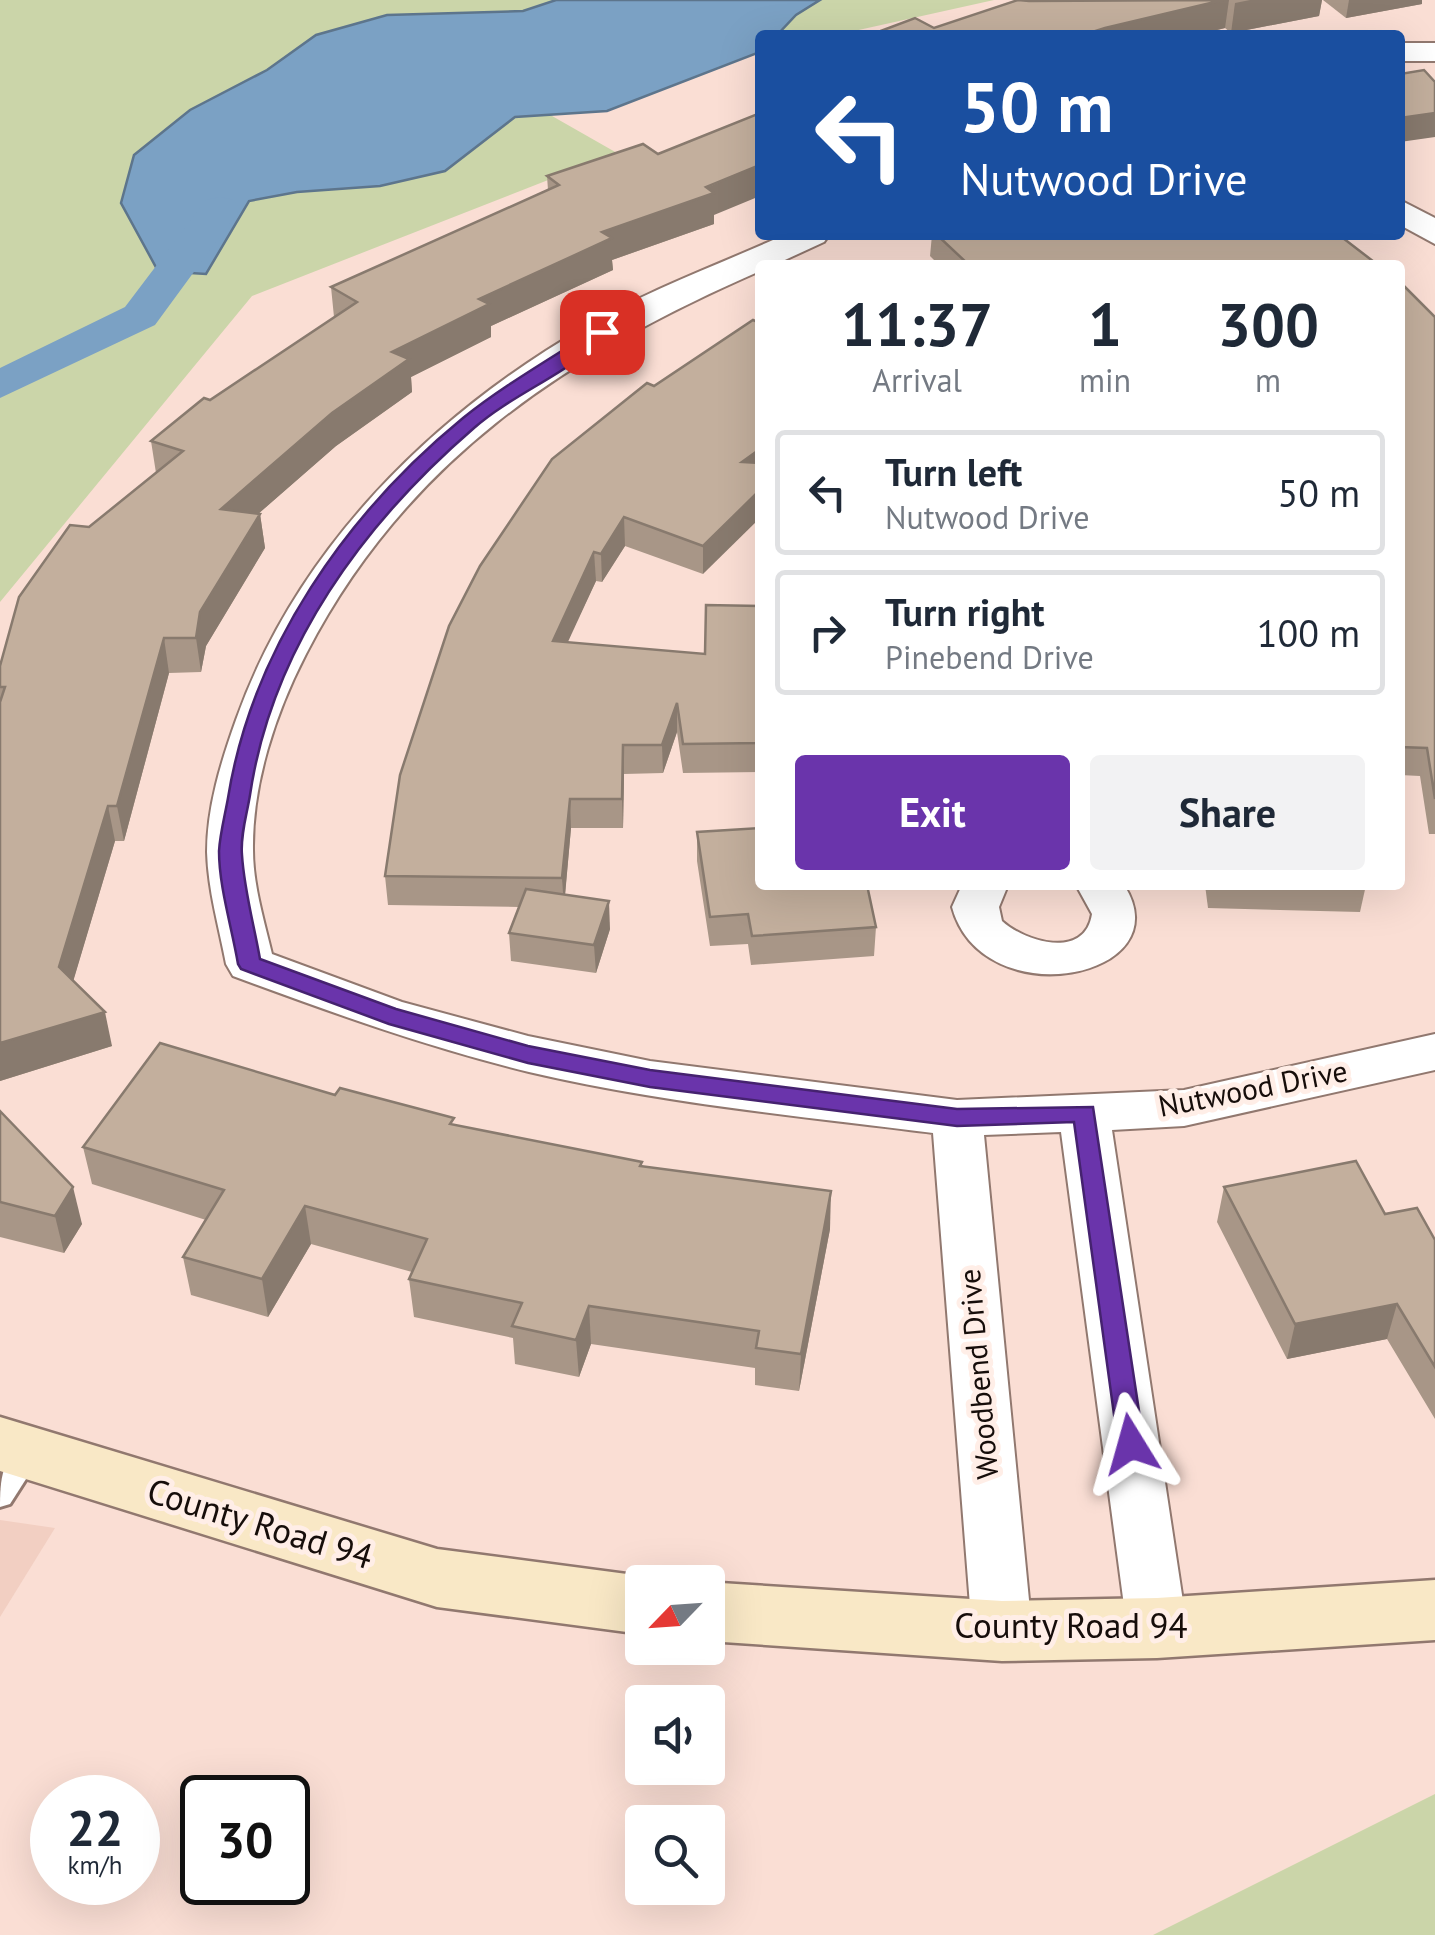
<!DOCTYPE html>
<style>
body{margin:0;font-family:"PT Sans",sans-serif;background:#f2f2f3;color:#1f2937;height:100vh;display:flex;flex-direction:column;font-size:38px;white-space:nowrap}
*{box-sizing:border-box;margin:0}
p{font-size:32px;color:#747a83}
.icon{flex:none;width:55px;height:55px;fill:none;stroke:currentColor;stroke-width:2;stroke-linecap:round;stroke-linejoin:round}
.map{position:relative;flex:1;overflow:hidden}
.drawer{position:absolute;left:755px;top:260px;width:650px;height:630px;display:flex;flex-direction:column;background:#fff;border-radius:10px;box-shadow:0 10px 40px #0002}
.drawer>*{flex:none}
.banner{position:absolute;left:755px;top:30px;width:650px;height:210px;border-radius:10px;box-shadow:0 10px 40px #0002;background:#1a4fa0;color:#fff;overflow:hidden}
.needle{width:65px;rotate:245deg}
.tools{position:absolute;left:625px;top:1565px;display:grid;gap:20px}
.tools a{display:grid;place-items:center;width:100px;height:100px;border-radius:10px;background:#fff;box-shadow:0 10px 40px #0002;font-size:50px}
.speed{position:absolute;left:30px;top:1775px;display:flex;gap:20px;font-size:50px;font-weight:700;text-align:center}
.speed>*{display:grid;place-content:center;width:130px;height:130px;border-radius:50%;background:#fff;box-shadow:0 10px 40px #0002;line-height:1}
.speed small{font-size:25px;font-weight:400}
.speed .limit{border:5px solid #111;border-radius:15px;background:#fff;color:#111}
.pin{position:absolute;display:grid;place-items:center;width:85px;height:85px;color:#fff;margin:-42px;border-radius:20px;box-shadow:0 5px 15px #0006}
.me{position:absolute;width:110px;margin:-55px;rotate:352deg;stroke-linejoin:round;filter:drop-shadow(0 0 8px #0008)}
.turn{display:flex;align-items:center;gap:35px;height:210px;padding:0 40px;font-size:45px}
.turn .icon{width:130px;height:130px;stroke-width:2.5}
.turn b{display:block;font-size:70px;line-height:85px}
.eta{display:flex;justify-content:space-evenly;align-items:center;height:170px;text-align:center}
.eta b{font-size:60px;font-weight:700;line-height:70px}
.action{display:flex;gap:20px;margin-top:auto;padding:20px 40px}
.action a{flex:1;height:115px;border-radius:10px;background:#6a34ab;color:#fff;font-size:40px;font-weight:700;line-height:115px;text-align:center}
.action a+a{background:#f2f2f3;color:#1f2937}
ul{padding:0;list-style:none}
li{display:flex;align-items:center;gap:30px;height:125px;margin:0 20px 15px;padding:0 20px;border:5px solid #e0e1e3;border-radius:10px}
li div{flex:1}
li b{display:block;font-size:38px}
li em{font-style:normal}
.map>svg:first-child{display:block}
.built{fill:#f2cfc2}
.green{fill:#cbd5a9}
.water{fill:#7ba1c4;stroke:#5d758c;stroke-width:2.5}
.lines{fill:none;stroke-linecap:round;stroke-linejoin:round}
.canal{fill:#7ba1c4;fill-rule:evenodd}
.lane-casing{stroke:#91786f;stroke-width:6}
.street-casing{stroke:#91786f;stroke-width:4}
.secondary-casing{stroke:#91786f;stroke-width:5}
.lane{fill:#fff;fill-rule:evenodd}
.street{fill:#fff;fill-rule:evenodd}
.secondary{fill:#f9e8c6;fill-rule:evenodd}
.wall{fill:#a89687}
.shaded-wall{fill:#887a6e}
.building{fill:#c3af9d;stroke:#887a6e;stroke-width:2.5}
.route{fill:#6a34ab;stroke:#45226f;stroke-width:2.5}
.labels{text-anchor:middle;stroke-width:10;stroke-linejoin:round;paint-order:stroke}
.street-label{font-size:30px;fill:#160d0a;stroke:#ffeee7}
.near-street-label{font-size:35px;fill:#160d0a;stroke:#ffeee7}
</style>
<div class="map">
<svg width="1435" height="1935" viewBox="0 0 1435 1935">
<rect width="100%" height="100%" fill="#faded4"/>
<path class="built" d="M 0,1520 L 55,1528 L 0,1617 Z"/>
<g class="green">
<path d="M 0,0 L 994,0 L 836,35 L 760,35 L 531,104 L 617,153 L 252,296 L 0,602 Z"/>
<path d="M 1435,1794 L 1435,1935 L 1153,1935 Z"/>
</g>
<path class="water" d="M 556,0 L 820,0 L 796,15 L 777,35 L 760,35 L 760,52 L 607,111 L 515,117 L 445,171 L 380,186 L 297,192 L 249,201 L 206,274 L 158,271 L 121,203 L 134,155 L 190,110 L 267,70 L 316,35 L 387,15 L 523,11 Z"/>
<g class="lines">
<path class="canal" d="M 220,197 L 234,200 L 240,209 L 155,325 L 0,398 L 0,368 L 125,307 L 206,200 Z"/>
<g class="lane-casing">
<path id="lane" d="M 29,1443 L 38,1446 L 42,1454 L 10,1504 L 0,1507 C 0,1483 1,1452 29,1443 Z"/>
</g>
<g class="street-casing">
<g id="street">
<rect x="1400" y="43" width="35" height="18"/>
<path d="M 1400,200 L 1435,218 L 1435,244 L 1400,225 Z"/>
<path d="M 784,235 L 829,235 L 824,242 L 774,265 L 760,265 L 760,271 C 566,356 406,460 306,654 C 276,712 252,783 253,850 C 253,885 264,920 272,954 L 402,1002 L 528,1036 L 650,1061 L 957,1100 L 1184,1090 L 1435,1034 L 1435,1070 L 1184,1126 L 1112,1130 L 1187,1628 L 1178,1646 L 1157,1654 L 1136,1646 L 1127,1628 L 1061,1132 L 984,1135 L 1032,1631 L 1023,1649 L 1002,1657 L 981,1649 L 972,1631 L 933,1133 C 798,1116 661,1103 529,1072 C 427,1047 330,1012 233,976 L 226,964 C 219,927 208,890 207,852 C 207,807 221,762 236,720 C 296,550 431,416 585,327 C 648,290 718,265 784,235 Z"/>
<path d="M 962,885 L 1008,885 L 999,907 L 1002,921 C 1025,942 1085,960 1092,914 L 1076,885 L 1124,885 C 1184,978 982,1018 952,907 Z"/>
</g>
</g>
<g class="secondary-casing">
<g id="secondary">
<path d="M 0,1417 L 437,1549 L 642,1576 L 661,1582 L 642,1582 L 642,1634 L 437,1607 L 0,1471 Z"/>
<path d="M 1435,1580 L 1435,1640 L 1157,1658 L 1002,1661 L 708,1641 L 705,1582 L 1002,1601 L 1157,1598 Z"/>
</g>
</g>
<use href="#lane" class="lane"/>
<use href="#street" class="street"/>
<use href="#secondary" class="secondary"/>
</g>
<g class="wall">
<path d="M 1034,0 L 1322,0 L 1319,16 L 1231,33 L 1225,28 L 1197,35 L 870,35 L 934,28 Z"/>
<path d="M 1323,0 L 1422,0 L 1422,4 L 1346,18 Z"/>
<path d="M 547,176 L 714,215 L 714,224 L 612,260 L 613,270 L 491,326 L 491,337 L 411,377 L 412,392 L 336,446 L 258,514 L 260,514 L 265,548 L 206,646 L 201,672 L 169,673 L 124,841 L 115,841 L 73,981 L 112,1046 L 0,1081 L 0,666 L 89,527 L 156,473 L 151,441 L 210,400 L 334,317 L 331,287 L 548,190 Z"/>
<path d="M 932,235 L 1339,235 L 1378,265 L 939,265 L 930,256 Z"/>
<path d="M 1400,282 L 1435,317 L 1435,834 L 1429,834 L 1420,776 L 1400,775 Z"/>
<path d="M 753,320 L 703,574 L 625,546 L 602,582 L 596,581 L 567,642 L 705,654 L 760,606 L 760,772 L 683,773 L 677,732 L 663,773 L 624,774 L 623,828 L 571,828 L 565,894 L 610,929 L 596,973 L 511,961 L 509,933 L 519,907 L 388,905 L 385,876 L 654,386 Z"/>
<path d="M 697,832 L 876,927 L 874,956 L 751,965 L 748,944 L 710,946 L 697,861 Z"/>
<path d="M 1205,885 L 1366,885 L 1360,912 L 1208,908 Z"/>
<path d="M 335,1095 L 455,1125 L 642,1162 L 642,1166 L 830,1229 L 799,1391 L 755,1385 L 755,1368 L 591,1344 L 579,1377 L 515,1364 L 513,1338 L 414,1317 L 409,1279 L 412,1272 L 311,1244 L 268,1317 L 191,1295 L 183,1257 L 206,1220 L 92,1184 L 83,1147 Z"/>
<path d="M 0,1111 L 82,1224 L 64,1253 L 0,1237 Z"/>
<path d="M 1224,1187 L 1435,1240 L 1435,1419 L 1387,1339 L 1287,1359 L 1217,1222 Z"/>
</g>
<g class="shaded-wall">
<path d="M 1223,0 L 1229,0 L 1225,28 L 1197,35 L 1083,35 L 1105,28 Z"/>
<path d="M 1250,0 L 1322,0 L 1319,16 L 1231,33 L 1235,3 Z"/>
<path d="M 1349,0 L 1422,0 L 1422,4 L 1346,18 Z"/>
<path d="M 1435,113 L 1435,137 L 1400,142 L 1400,118 Z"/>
<path d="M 760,165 L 760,196 L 714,215 L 714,224 L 612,260 L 613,270 L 491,326 L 491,337 L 411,377 L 412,392 L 336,446 L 226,542 L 221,509 L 392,352 L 479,299 L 602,232 Z"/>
<path d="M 760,449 L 760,476 L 742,462 Z"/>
<path d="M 760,490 L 760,518 L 703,574 L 703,546 Z"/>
<path d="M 260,514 L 265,548 L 206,646 L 201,672 L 196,638 L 200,612 Z"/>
<path d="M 624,517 L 625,546 L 602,582 L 601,554 Z"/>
<path d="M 594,552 L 596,581 L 555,670 L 553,641 Z"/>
<path d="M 164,638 L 169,673 L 124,841 L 117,806 Z"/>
<path d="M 677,703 L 677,732 L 663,773 L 662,745 Z"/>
<path d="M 623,745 L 624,774 L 623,828 L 622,799 Z"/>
<path d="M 570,799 L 571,828 L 564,907 L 562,878 Z"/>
<path d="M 108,806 L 115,841 L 67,1002 L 59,967 Z"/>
<path d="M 609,901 L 610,929 L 596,973 L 594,945 Z"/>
<path d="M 105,1012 L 112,1046 L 0,1081 L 0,1043 Z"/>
<path d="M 73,1187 L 82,1224 L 64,1253 L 55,1216 Z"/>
<path d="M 831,1191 L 830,1229 L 799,1391 L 801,1354 Z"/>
<path d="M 305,1206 L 311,1244 L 268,1317 L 262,1279 Z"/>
<path d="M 1397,1304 L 1387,1339 L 1287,1359 L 1295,1324 Z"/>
<path d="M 589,1306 L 591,1344 L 579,1377 L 576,1340 Z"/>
</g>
<g class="building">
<path d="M 1018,0 L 1029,1 L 1223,0 L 1105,28 L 1083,35 L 870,35 L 915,18 L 934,28 Z"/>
<path d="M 1424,70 L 1435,82 L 1435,113 L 1400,118 L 1400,74 Z"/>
<path d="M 760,113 L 760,165 L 706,187 L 714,193 L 602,232 L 612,238 L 479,299 L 489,304 L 392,352 L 409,359 L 332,413 L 221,509 L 260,514 L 200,612 L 196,638 L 164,638 L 117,806 L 108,806 L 59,967 L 105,1012 L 0,1043 L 0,702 L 5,687 L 0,687 L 0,666 L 19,597 L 70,525 L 89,527 L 183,451 L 151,441 L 204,398 L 210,400 L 357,302 L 331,287 L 559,185 L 547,176 L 643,144 L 658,154 Z"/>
<path d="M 937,235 L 1339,235 L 1378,265 L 969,265 Z"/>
<path d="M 1400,282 L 1435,317 L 1435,799 L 1427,748 L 1400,747 Z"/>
<path d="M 753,320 L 760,323 L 760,449 L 742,462 L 760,463 L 760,490 L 703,546 L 624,517 L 601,554 L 594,552 L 553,641 L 705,654 L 706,605 L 760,606 L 760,743 L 683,744 L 677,703 L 662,745 L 623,745 L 622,799 L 570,799 L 562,878 L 385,876 L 400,775 L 449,626 L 480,566 L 552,459 L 647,383 L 654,386 Z"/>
<path d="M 760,828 L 760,885 L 867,885 L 876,927 L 752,936 L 748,914 L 710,917 L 697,832 Z"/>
<path d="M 526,889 L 609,901 L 594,945 L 509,933 Z"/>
<path d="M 160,1043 L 335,1095 L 340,1088 L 454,1118 L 450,1124 L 642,1162 L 640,1166 L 831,1191 L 801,1354 L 756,1348 L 759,1331 L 589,1306 L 576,1340 L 512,1326 L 522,1303 L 409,1279 L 427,1239 L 305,1206 L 262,1279 L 183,1257 L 224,1190 L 83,1147 Z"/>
<path d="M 0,1111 L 73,1187 L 55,1216 L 0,1202 Z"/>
<path d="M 1356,1161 L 1385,1214 L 1417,1208 L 1435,1240 L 1435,1367 L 1397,1304 L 1295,1324 L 1224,1187 Z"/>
</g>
<path class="route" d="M 596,329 L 610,332 C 573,372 515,392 474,428 C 364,523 272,647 250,795 C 247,814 240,836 242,855 C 244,889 254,925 260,959 L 396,1009 L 528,1046 L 650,1070 L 957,1109 L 1093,1107 L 1144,1444 L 1140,1452 L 1122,1452 L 1118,1444 L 1074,1122 L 957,1126 L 650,1087 L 528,1063 L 389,1024 L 241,969 L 238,964 C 232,928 219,887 219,851 C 220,834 225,815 228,798 C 252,648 347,513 463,418 C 504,385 552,358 596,329 Z"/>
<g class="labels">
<g class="street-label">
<text transform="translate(1253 1089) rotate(-11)" y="10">Nutwood Drive</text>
<text transform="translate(979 1374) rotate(-95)" y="10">Woodbend Drive</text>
</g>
<g class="near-street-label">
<text transform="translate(260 1524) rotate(17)" y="12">County Road 94</text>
<text x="1071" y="1638">County Road 94</text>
</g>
</g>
</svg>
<div class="tools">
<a><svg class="needle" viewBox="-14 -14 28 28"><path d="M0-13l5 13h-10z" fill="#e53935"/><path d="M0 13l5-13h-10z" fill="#747a83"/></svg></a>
<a><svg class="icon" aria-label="sound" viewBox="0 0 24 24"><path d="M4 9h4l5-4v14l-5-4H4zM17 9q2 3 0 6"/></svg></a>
<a><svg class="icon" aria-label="search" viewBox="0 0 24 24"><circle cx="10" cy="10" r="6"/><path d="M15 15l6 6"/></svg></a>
</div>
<div class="speed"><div>22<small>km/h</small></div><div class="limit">30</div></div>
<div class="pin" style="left:602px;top:332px;background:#d93025"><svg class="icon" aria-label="arrive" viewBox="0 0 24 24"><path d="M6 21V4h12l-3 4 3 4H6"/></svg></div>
<svg class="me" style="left:1131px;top:1444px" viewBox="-20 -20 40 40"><path d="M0-17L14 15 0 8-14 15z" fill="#6a34ab" stroke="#fff" stroke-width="4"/></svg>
<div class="banner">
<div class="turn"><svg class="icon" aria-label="left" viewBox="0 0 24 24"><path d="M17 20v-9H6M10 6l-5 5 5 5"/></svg><div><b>50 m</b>Nutwood Drive</div></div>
</div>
<section class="drawer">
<div class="eta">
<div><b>11:37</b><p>Arrival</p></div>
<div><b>1</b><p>min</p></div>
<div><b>300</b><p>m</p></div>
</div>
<ul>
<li><svg class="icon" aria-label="left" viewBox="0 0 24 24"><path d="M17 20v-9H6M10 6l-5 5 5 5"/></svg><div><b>Turn left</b><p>Nutwood Drive</p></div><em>50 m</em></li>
<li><svg class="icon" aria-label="right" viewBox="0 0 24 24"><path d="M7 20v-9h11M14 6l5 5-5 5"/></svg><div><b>Turn right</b><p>Pinebend Drive</p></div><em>100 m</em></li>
</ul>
<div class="action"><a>Exit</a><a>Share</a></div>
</section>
</div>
